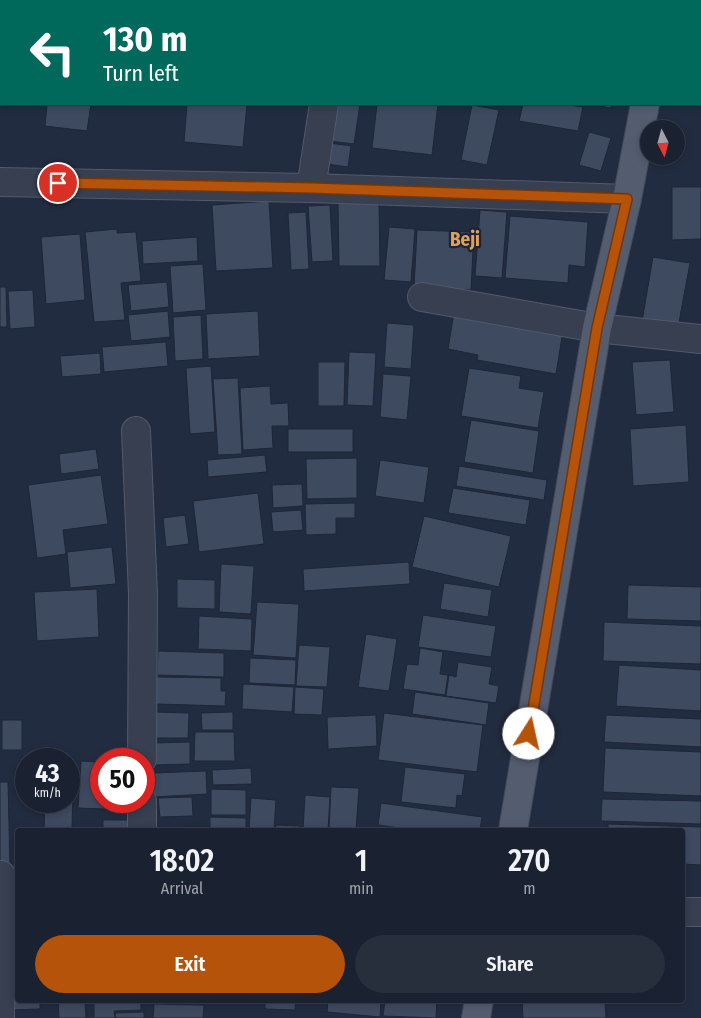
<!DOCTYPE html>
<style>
body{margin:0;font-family:"Fira Sans Condensed",sans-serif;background:#272e3c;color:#f1f3f6;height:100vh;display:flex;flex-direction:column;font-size:19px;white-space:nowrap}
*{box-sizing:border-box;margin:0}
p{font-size:16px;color:#9fa3ab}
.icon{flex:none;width:28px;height:28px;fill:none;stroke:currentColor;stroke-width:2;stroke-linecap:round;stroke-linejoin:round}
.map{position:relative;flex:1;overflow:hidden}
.details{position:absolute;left:15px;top:828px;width:670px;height:175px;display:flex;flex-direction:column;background:#1a2130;border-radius:5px;box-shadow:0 2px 8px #0003,0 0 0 1px #383e4c}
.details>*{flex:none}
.hud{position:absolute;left:0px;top:0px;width:701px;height:105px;box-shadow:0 2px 8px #0003,0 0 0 1px #383e4c;background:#00695c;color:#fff;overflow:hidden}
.needle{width:32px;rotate:174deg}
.tools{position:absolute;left:640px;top:120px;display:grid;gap:10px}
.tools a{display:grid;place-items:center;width:45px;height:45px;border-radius:50%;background:#1a2130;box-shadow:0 2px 8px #0003,0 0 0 1px #383e4c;font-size:25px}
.speed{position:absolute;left:15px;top:748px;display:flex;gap:10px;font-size:25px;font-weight:700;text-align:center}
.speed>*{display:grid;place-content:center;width:65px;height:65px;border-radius:50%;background:#1a2130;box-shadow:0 2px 8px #0003,0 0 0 1px #383e4c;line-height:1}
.speed small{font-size:12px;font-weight:400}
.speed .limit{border:8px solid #d22;background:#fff;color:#111}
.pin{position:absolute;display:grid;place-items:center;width:42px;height:42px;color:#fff;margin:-21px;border:2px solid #fff;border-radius:50%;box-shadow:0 1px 5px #0007}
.me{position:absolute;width:55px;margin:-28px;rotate:10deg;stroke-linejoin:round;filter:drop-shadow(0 0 4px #0008)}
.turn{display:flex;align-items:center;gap:18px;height:105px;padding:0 20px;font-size:22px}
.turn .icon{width:65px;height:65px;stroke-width:2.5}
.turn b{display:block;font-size:35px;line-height:42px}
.eta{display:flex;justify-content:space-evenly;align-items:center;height:85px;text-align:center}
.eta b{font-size:30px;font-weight:600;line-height:35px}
.primary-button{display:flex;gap:10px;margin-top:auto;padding:10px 20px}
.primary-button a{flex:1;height:58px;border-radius:30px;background:#b45309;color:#fff;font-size:20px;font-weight:600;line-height:58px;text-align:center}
.primary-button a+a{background:#272e3c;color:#f1f3f6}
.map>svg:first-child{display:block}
.building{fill:#3e4a60;stroke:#1e2637}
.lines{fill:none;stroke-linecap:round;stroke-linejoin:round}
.minor-casing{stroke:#525a6b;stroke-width:30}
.major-casing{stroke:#404859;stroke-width:30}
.minor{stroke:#373f50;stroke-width:28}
.major{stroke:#545d70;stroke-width:28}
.route-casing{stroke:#753606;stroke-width:12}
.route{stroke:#b45309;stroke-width:9}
.labels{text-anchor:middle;stroke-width:4.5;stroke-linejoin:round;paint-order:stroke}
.quarter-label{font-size:19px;font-weight:bold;fill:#dea15b;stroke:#1c2435}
</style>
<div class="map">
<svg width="701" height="1018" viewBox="0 0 701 1018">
<rect width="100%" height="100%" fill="#222c40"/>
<g class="building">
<path d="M 47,104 L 91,104 L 87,131 L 45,126 Z"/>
<path d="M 187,104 L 247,104 L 243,147 L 184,142 Z"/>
<path d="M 334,104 L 360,104 L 354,144 L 329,141 Z"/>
<path d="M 377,104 L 438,104 L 432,155 L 372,148 Z"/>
<path d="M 523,104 L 563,104 L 583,107 L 578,131 L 519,121 Z"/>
<path d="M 587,104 L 612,104 L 611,108 Z"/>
<path d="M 472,105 L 499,110 L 487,165 L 461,160 Z"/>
<path d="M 589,132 L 611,138 L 601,171 L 579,165 Z"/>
<path d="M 322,142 L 351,146 L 348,167 L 319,163 Z"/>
<path d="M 672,187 L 701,187 L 701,239 L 672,240 Z"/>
<path d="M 269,201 L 273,268 L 216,271 L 212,205 Z"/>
<path d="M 379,202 L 380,266 L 339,266 L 338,203 Z"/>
<path d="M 330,205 L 333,261 L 312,262 L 308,206 Z"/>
<path d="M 480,210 L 507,212 L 502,278 L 475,276 Z"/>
<path d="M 306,212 L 309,269 L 291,270 L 288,213 Z"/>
<path d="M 510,216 L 588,222 L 585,267 L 569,265 L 568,283 L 505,278 Z"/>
<path d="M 389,227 L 415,229 L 411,282 L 384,280 Z"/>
<path d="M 117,229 L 117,233 L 136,232 L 141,281 L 121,283 L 125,320 L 94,322 L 85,232 Z"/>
<path d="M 417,230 L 474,232 L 471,290 L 414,287 Z"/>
<path d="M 80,234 L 85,300 L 46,304 L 41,237 Z"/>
<path d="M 197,237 L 198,261 L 143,264 L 142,241 Z"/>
<path d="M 653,257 L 690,263 L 677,333 L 641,327 Z"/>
<path d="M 203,264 L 206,310 L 173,313 L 170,266 Z"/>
<path d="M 167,282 L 169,307 L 131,311 L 128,285 Z"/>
<path d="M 0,287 L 6,287 L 7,327 L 0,327 Z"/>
<path d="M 33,290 L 35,327 L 10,329 L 8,291 Z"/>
<path d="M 168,311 L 170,337 L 131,341 L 128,315 Z"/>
<path d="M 258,311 L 260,356 L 208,359 L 206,314 Z"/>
<path d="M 454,312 L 563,331 L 556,374 L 477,360 L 478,355 L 448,349 Z"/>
<path d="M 201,315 L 203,359 L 175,361 L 173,317 Z"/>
<path d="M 387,323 L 414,325 L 411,369 L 384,367 Z"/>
<path d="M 166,342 L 168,366 L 104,372 L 102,347 Z"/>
<path d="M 349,352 L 376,353 L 373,406 L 347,405 Z"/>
<path d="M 100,353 L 101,374 L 62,377 L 60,356 Z"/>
<path d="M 670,360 L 674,412 L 636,415 L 632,362 Z"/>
<path d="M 318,362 L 345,362 L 344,406 L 318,406 Z"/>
<path d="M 211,366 L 215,432 L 190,434 L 186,368 Z"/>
<path d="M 469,368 L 521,376 L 519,388 L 544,392 L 538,428 L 461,416 Z"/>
<path d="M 383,374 L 411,376 L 407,420 L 380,417 Z"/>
<path d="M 238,378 L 242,454 L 218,455 L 213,379 Z"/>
<path d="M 270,386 L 271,404 L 288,403 L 289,426 L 272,426 L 273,448 L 243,450 L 240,388 Z"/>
<path d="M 471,420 L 539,431 L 533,473 L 464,462 Z"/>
<path d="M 686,425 L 689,482 L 633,486 L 630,429 Z"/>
<rect x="288" y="429" width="65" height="23"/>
<path d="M 96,449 L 99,469 L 61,474 L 59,454 Z"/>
<path d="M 265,455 L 267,472 L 208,477 L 207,460 Z"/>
<path d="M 357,458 L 357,498 L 307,499 L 306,459 Z"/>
<path d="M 380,460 L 429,467 L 424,503 L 375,496 Z"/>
<path d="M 459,466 L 547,480 L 544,500 L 456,486 Z"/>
<path d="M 101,475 L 108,524 L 63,530 L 66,554 L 37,558 L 28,485 Z"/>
<path d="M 302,484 L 303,506 L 273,508 L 272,485 Z"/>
<path d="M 453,488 L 530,500 L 526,525 L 448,513 Z"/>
<path d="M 258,493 L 264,544 L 199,552 L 193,501 Z"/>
<path d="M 355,503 L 355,518 L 336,518 L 336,534 L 306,535 L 305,504 Z"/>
<path d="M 301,510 L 303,530 L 273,532 L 271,512 Z"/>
<path d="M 185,515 L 189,544 L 166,547 L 163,518 Z"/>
<path d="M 424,516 L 511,536 L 499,587 L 412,567 Z"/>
<path d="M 112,547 L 116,584 L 70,588 L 67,552 Z"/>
<path d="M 409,562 L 410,584 L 304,591 L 303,569 Z"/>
<path d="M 221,564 L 254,566 L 251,614 L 219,612 Z"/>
<path d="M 177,579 L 215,580 L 215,609 L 177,608 Z"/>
<path d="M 444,583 L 492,590 L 488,617 L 440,609 Z"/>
<path d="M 628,585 L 701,587 L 701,621 L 627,619 Z"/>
<path d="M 97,589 L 99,637 L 37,641 L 34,592 Z"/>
<path d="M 257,602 L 299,604 L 296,658 L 253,655 Z"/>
<path d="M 423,615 L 496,626 L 491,657 L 418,647 Z"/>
<path d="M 199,616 L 252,619 L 251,651 L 198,649 Z"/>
<path d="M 604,622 L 701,626 L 701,664 L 603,661 Z"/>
<path d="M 366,634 L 397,639 L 389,691 L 358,687 Z"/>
<path d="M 299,645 L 330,647 L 327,687 L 296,686 Z"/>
<path d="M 420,648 L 443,652 L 440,674 L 448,675 L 445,695 L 403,689 L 407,664 L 418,665 Z"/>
<path d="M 158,651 L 224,653 L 224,677 L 157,675 Z"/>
<path d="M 250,658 L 296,660 L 295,685 L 249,683 Z"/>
<path d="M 458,662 L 492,667 L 489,684 L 499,686 L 496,703 L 446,696 L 449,675 L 456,677 Z"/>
<path d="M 619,665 L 701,670 L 701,711 L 616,706 Z"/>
<path d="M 156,677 L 221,678 L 221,691 L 226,691 L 225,706 L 156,704 Z"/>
<path d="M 243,684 L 294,687 L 292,712 L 242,709 Z"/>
<path d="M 295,687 L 324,689 L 322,715 L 294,714 Z"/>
<path d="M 415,692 L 489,703 L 486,725 L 412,714 Z"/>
<path d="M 153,712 L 189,713 L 188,738 L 152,738 Z"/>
<path d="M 233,712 L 233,730 L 202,730 L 201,713 Z"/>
<path d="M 384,713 L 483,725 L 477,772 L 378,760 Z"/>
<path d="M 376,715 L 377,746 L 328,749 L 327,717 Z"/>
<path d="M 606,715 L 701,719 L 701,747 L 604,742 Z"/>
<rect x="2" y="720" width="20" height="30"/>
<path d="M 195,732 L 234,732 L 235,761 L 194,761 Z"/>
<path d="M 190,742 L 190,764 L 155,765 L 154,743 Z"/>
<path d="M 605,748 L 701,752 L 701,796 L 603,792 Z"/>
<path d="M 81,761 L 101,762 L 101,801 L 133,801 L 132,810 L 78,808 Z"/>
<path d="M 405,767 L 465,774 L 462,796 L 457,795 L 456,808 L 401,802 Z"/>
<path d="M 251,768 L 252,784 L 213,785 L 212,770 Z"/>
<path d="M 206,771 L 207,794 L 153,797 L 152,773 Z"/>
<path d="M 0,782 L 8,782 L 10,866 L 0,866 Z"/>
<path d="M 69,785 L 73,785 L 72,830 L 44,830 L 45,801 L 69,801 Z"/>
<path d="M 331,787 L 359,788 L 356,830 L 329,830 Z"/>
<path d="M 211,789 L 246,790 L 246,815 L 211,815 Z"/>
<path d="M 305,795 L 330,797 L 328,830 L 303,830 Z"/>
<path d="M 192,797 L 193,816 L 160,817 L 158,798 Z"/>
<path d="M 251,798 L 276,800 L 274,830 L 249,830 Z"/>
<path d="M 602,799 L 701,801 L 701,824 L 601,821 Z"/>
<path d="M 381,803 L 482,817 L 480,830 L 413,830 L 378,825 Z"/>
<path d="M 210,817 L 246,818 L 246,830 L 210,830 Z"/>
<rect x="103" y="820" width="28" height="10"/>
<path d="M 608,824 L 701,827 L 701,865 L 682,864 L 682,830 L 608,830 Z"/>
<path d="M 276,825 L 300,826 L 300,830 L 275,830 Z"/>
<rect x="184" y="827" width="24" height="3"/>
<path d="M 18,884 L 18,914 L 9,914 L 9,885 Z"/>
<path d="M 18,921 L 18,962 L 11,962 L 10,922 Z"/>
<path d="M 7,968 L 18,968 L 18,1000 L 40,1000 L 40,1009 L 8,1010 Z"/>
<path d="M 58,1000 L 85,1000 L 86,1018 L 59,1018 Z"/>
<path d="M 94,1000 L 141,1000 L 141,1010 L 114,1011 L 115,1018 L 94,1018 Z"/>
<path d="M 173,1000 L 206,1000 L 206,1003 L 173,1002 Z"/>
<path d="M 265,1000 L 296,1000 L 295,1010 L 265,1009 Z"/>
<path d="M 328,1000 L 381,1000 L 380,1017 L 327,1012 Z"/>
<path d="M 385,1000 L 437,1000 L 436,1018 L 383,1016 Z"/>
<path d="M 522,1000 L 605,1000 L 606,1018 L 523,1018 Z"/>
<path d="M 154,1004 L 204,1005 L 203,1018 L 153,1018 Z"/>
<path d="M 144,1012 L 144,1018 L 116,1018 L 115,1013 Z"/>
</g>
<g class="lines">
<g class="minor-casing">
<g id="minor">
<path d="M 596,0 L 606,1"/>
<path d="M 341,1 L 341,0"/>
<path d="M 700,36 L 701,36"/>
<path d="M 0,182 L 311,188 L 627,199"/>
<path d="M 311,188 L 324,104"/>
<path d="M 422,297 L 597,328 L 701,339"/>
<path d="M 136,431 L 143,594 L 142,759"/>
<path d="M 142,830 L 142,801"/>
<path d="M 682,912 L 701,912"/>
<path d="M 0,1018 L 1,875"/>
</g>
</g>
<g class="major-casing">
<g id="major">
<path d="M 660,1 L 660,0"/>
<path d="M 513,830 L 597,328 L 627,199 L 645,104"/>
<path d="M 476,1018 L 479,1000"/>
</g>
</g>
<use href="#minor" class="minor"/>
<use href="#major" class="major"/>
</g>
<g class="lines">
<g class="route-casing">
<path id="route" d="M 58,183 L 311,188 L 627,199 L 597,328 L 529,734"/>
</g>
<use href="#route" class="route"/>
</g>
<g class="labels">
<g class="quarter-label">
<text x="465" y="246">Beji</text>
</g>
</g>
</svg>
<div class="tools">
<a><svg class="needle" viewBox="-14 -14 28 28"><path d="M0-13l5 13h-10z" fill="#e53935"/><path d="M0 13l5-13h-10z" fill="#9fa3ab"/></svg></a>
</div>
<div class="speed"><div>43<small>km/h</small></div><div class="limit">50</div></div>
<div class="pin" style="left:58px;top:183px;background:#d93025"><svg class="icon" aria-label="arrive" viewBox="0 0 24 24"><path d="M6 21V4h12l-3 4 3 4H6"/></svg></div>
<svg class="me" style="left:529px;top:734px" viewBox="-20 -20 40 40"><circle r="19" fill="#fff"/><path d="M0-13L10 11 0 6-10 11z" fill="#b45309"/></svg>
<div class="hud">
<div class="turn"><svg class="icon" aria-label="left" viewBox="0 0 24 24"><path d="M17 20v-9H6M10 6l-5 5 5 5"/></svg><div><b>130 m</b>Turn left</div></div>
</div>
<section class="details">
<div class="eta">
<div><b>18:02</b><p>Arrival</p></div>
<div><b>1</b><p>min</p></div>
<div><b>270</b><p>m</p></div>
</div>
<div class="primary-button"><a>Exit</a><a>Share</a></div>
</section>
</div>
